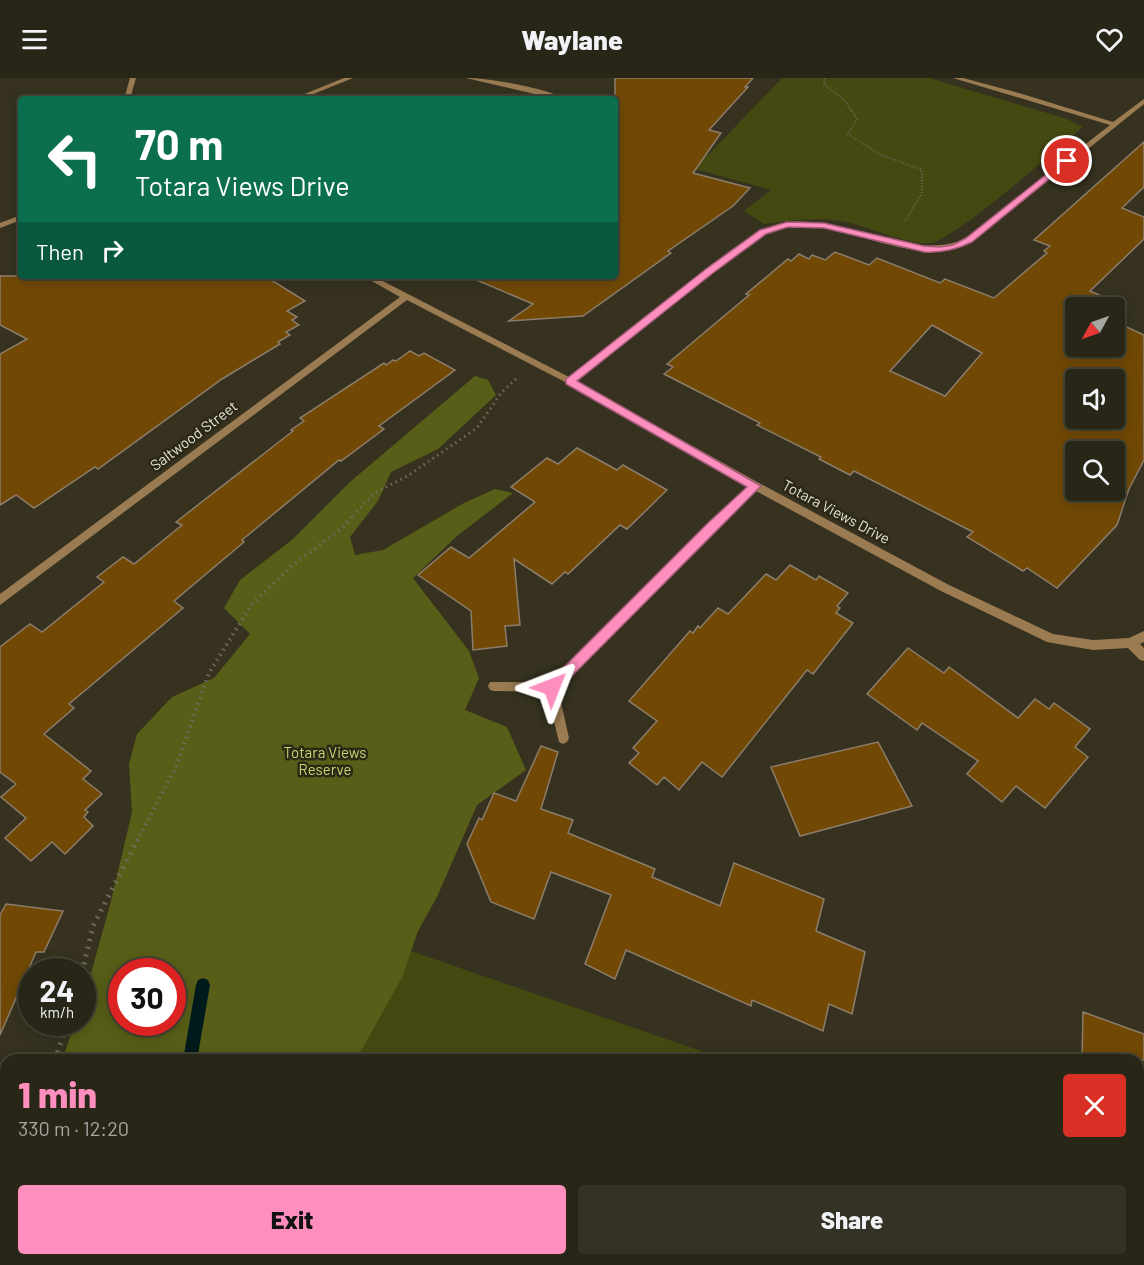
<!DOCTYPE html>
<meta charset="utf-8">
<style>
body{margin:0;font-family:Barlow,sans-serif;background:#343224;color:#f1f3f6;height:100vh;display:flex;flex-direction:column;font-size:22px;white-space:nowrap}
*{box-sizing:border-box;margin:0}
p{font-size:20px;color:#a5a5a1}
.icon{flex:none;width:33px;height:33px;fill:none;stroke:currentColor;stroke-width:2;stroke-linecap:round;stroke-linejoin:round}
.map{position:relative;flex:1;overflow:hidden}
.drawer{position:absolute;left:0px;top:976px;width:1144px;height:212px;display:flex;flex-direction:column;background:#282617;border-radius:18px 18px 0 0;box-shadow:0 3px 15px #0003,0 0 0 2px #444336}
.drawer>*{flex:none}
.top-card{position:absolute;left:18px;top:18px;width:600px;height:183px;border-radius:6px;box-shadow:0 3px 15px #0003,0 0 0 2px #444336;background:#0b6e4f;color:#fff;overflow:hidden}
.needle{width:39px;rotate:230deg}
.tools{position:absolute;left:1065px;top:219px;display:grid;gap:12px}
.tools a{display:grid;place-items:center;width:60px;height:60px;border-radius:6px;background:#282617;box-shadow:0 3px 15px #0003,0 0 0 2px #444336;font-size:30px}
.speed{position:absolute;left:18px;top:880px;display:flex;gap:12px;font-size:30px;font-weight:700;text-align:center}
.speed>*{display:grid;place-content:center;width:78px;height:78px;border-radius:50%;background:#282617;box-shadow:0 3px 15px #0003,0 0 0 2px #444336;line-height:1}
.speed small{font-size:15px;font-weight:400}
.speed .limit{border:9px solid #d22;background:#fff;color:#111}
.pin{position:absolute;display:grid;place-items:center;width:51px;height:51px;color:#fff;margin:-26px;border:3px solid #fff;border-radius:50%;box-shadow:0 2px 6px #0007}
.me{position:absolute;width:66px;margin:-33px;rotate:45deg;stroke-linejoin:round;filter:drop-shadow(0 0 4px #0008)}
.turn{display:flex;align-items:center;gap:21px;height:126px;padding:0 18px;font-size:27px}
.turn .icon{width:78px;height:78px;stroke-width:2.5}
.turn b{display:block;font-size:42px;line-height:51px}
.then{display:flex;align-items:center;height:57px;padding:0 18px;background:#0003;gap:12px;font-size:22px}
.round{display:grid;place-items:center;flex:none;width:63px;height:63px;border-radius:6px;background:#343224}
.headline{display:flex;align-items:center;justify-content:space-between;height:102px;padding:0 18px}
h1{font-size:36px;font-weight:800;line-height:45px;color:#fe8ebd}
.primary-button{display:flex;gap:12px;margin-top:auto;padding:12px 18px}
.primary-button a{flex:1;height:69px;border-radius:6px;background:#fe8ebd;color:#111;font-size:24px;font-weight:800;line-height:69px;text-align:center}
.primary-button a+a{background:#343224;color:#f1f3f6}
header{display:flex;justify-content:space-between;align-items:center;height:78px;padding:0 18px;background:#282617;font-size:27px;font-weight:800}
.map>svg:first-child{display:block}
.green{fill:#444911}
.forest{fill:#585e17;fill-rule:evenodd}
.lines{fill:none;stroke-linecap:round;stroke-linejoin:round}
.stream{fill:#001b1c;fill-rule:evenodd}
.building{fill:#714905;stroke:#8c7d6b;stroke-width:1.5;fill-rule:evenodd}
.path-far3{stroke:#6e6b5a;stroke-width:2;stroke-dasharray:1 2;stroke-linecap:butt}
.path-far2{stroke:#6e6b5a;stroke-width:3;stroke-dasharray:1.5 4;stroke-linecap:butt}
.path-far1{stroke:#6e6b5a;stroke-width:4;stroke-dasharray:1.5 4.5;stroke-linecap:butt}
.path{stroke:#6e6b5a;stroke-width:5;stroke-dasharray:2 6;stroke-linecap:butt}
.street{fill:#9a7b52;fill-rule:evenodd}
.route{fill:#fe8ebd;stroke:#a55c7b;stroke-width:1.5}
.labels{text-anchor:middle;stroke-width:5;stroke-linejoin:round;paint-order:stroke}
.street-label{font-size:15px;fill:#e4e2d7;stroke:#2c2815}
.park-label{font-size:15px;fill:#c8d372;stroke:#2c2815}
</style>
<header><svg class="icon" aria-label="menu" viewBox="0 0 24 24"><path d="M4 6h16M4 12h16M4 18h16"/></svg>Waylane<svg class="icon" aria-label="heart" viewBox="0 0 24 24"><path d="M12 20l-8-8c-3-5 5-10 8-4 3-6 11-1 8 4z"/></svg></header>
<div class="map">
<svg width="1144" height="1187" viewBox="0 0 1144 1187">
<rect width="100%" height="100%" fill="#36321f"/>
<g class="green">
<path d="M 782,0 L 929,0 L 1067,41 L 1083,49 C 1059,69 954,163 930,165 C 903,166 876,151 850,145 C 820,138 793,142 764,146 L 744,133 L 771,112 L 615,69 L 615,52 L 709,76 Z"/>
<path d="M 411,873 L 727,982 L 356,982 L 402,900 Z"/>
<path d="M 1139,1125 L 1144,1127 L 1144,1187 L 271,1187 L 272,1182 L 1138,1182 Z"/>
</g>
<g class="forest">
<path d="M 475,298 L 488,302 L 496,317 L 438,371 L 391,394 L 378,423 L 350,459 L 355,477 L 383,472 L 464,425 L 495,411 L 513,415 L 457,458 L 413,500 L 469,573 L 479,600 L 465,632 L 507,649 L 526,692 L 477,727 L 437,819 L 418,853 L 402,900 L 356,982 L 62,982 L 75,945 L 82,945 L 83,924 L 110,827 L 132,734 L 129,686 L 137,656 L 172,619 L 214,600 L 250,556 L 224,530 L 240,502 L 293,461 L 350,404 ZM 122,894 L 172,894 L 172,945 L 122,945 Z"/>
<path d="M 6,1094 L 6,1182 L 272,1182 L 271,1187 L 0,1187 L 0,1114 Z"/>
</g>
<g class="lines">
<g class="stream">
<path d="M 203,900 L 208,902 L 210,907 L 197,982 L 183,982 L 196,907 L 198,902 Z"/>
<path d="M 137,1182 L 153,1182 L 151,1187 L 135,1187 Z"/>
</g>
</g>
<g class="building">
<path d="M 615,0 L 753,0 L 745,9 L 748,9 L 709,52 L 721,55 L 693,95 L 750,110 L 733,128 L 668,173 L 671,175 L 583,238 L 509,243 L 533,226 L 467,198 L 615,198 Z"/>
<path d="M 1144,64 L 1144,109 L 1122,130 L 1144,139 L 1144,161 L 1090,213 L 1113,223 L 1106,230 L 1076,230 L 1076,268 L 1114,268 L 1114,243 L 1144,257 L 1144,382 L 1129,411 L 1117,447 L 1057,510 L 1027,490 L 1023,493 L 967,459 L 973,454 L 854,393 L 850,397 L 819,381 L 821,379 L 757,347 L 760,345 L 664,296 L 673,289 L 667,286 L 749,217 L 746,216 L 788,181 L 791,183 L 799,176 L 809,181 L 812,177 L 825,182 L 835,174 L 869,187 L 877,180 L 940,205 L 945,201 L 994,220 L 1047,175 L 1044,173 L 1050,168 L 1034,162 ZM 932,247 L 982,275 L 945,318 L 890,293 ZM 1076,302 L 1114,302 L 1114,340 L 1076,340 ZM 1076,374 L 1114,374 L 1114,412 L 1076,412 Z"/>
<path d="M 0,198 L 265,198 L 305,223 L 287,233 L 297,239 L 292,242 L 299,247 L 286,254 L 290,257 L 278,264 L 280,266 L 222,301 L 98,391 L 95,389 L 34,430 L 16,417 L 0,427 L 0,276 L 27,261 L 0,247 Z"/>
<path d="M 410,273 L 419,278 L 424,275 L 455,292 L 379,348 L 384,351 L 341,383 L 339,382 L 242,462 L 244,464 L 174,523 L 183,530 L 69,626 L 74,630 L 44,656 L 91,693 L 83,701 L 102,716 L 85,732 L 88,734 L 84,739 L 93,748 L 65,776 L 52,764 L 31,783 L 5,760 L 26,740 L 1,719 L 16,706 L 0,694 L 0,569 L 30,546 L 42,554 L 104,504 L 97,499 L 123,479 L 134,486 L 182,447 L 176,444 L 293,353 L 291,352 L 304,343 L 300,340 L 384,285 L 386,287 L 393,282 L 396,283 Z"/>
<path d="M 577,370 L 617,392 L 623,387 L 667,412 L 627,451 L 620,447 L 568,496 L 565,494 L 552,506 L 514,481 L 520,547 L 505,548 L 507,568 L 473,572 L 471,533 L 418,497 L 451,469 L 469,480 L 535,424 L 511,409 L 547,380 L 558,386 Z"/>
<path d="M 790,487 L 816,502 L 819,498 L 848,515 L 837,528 L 840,530 L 836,535 L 853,545 L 813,596 L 807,592 L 722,699 L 702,684 L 679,712 L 664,699 L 657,707 L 629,685 L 639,675 L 633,670 L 657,643 L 629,623 L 690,553 L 693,555 L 698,548 L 700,550 L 718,530 L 728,536 L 766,496 L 776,502 Z"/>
<path d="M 908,570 L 944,595 L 949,589 L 1018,640 L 1035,621 L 1049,631 L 1054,625 L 1090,651 L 1075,669 L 1088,679 L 1045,730 L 1016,708 L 1002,724 L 967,696 L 978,683 L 922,645 L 917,652 L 867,616 Z"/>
<path d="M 878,664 L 912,728 L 800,758 L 771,689 Z"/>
<path d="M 541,668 L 558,674 L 541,731 L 573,742 L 568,755 L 655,791 L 652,799 L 720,828 L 734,785 L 824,821 L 816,853 L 865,874 L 852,936 L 829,926 L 823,953 L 752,922 L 751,928 L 626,872 L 615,901 L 585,886 L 611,817 L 551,794 L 534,841 L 491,824 L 467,766 L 479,740 L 482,742 L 494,715 L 516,723 Z"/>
<path d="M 6,826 L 63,833 L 44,874 L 36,874 L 0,957 L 0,837 Z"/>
<path d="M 1083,934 L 1144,956 L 1144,982 L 1082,982 Z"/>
</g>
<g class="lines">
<path class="path-far3" d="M 825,0 L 824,6 L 845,23 L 857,41 L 848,56 L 881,77 L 922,92 L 922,115 L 904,145"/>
<path class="path-far2" d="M 353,438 L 375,415 L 409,397 L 477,350 L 501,315 L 517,300"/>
<path class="path-far1" d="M 137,763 L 176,689 L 209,595 L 252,526 L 294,486 L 341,451 L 354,437"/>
<g class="path">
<path d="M 82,894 L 93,848 L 138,761"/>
<path d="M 55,982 L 67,945"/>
<path d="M 32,1187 L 37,1182"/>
</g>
<g class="street">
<path d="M 130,0 L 136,0 L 130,21 L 124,21 Z"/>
<path d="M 344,0 L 353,0 L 301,21 L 292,21 Z"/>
<path d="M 466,0 C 488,0 547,10 565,21 L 556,21 Z"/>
<path d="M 953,0 L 963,0 L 1019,15 L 1113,44 L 1144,21 L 1144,26 L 972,164 C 914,192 850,143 789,148 C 781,149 770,153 764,157 C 735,175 709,197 683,217 C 648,246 612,274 576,303 L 759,405 L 949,507 L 1053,556 L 1093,562 L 1129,560 L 1144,553 L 1144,564 L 1140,566 L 1144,570 L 1144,583 L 1140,582 L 1128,570 L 1093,572 L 1047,564 L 941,513 L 756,413 L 558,611 L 569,660 L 567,664 L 563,666 L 559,664 L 547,614 L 494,613 L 490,612 L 488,608 L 490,604 L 549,604 L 748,409 L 567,305 L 407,222 L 0,527 L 0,516 L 400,219 L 363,198 L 373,198 L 569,299 C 603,273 636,246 670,220 C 696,199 756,147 788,144 C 845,138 916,185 966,160 L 1110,47 Z"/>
<path d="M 21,137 L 21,142 L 0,150 L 0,145 Z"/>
</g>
</g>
<path class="route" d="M 1067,80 L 1071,83 L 1070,84 L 972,164 C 956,172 942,175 924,174 L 824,150 L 788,149 L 766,156 L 713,195 L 577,303 L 761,408 L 557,613 L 548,613 L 546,609 L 548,605 L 709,444 L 747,409 L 566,306 L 566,301 L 706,191 L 760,152 L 787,144 L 824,145 L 924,168 L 940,169 L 953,167 L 966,160 Z"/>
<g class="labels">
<g class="street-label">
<text transform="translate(194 358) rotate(-37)" y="5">Saltwood Street</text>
<text transform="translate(836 434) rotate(28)" y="5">Totara Views Drive</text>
</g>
<g class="park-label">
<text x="325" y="680">Totara Views<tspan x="325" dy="17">Reserve</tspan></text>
</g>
</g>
</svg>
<div class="tools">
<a><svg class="needle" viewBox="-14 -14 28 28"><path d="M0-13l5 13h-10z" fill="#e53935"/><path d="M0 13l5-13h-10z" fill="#a5a5a1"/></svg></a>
<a><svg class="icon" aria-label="sound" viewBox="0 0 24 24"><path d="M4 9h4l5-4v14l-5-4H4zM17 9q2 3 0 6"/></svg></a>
<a><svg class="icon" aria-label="search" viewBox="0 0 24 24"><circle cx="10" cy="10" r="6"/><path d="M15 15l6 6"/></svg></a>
</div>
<div class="speed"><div>24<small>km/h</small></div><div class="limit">30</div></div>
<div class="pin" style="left:1067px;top:83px;background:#d93025"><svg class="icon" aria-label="arrive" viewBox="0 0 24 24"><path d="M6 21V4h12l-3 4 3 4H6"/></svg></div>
<svg class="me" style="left:552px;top:609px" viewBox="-20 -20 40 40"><path d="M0-17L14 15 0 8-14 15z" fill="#fe8ebd" stroke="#fff" stroke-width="4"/></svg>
<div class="top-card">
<div class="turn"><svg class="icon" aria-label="left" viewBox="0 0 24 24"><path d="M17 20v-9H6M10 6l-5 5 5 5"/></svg><div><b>70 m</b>Totara Views Drive</div></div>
<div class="then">Then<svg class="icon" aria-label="right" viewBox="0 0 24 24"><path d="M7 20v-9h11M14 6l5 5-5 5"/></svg></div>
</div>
<section class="drawer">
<div class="headline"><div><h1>1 min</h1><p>330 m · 12:20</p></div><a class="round" style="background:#d93025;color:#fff"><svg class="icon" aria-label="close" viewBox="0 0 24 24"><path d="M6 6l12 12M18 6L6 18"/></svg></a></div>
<div class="primary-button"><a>Exit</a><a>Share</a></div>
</section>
</div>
